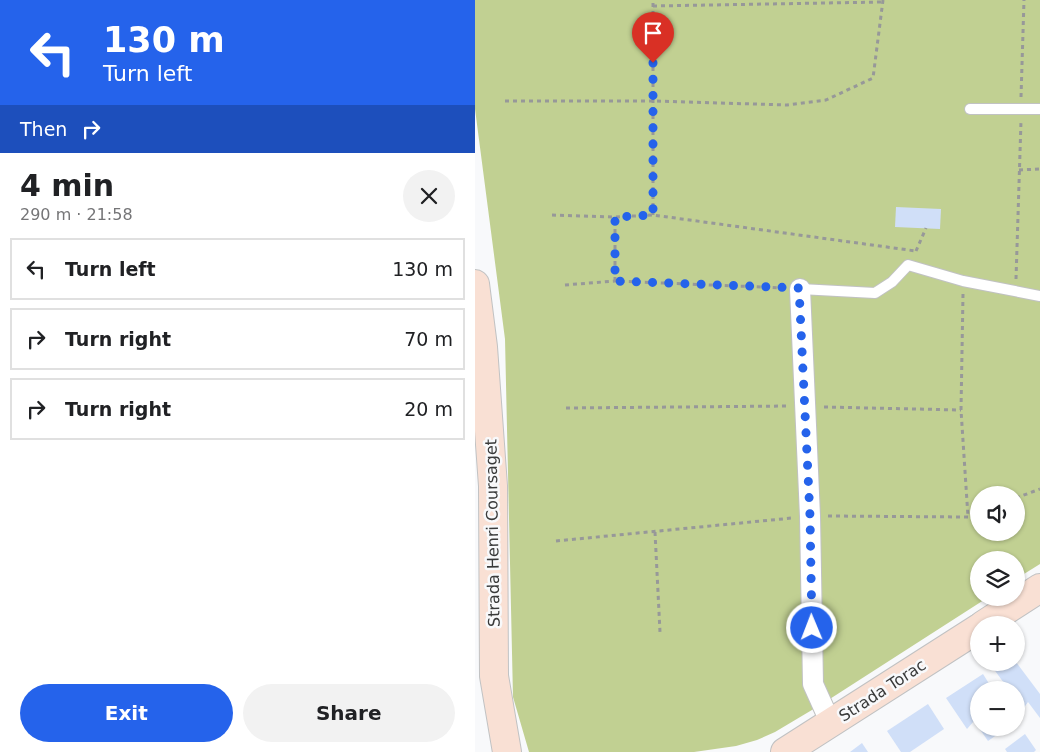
<!DOCTYPE html>
<meta charset="utf-8">
<style>
body{margin:0;font-family:"DejaVu Sans",sans-serif;background:#f2f2f2;color:#202124;height:100vh;display:flex;flex-direction:column;font-size:19px;white-space:nowrap}
*{box-sizing:border-box;margin:0}
p{font-size:16px;color:#757577}
.icon{flex:none;width:28px;height:28px;fill:none;stroke:currentColor;stroke-width:2;stroke-linecap:round;stroke-linejoin:round}
.map{position:relative;flex:1;overflow:hidden}
.sheet{display:flex;flex-direction:column;background:#fff;width:475px}
.sheet>*{flex:none}
.top-card{background:#2563eb;color:#fff;overflow:hidden}
.buttons{position:absolute;left:495px;top:486px;display:grid;gap:10px}
.buttons a{display:grid;place-items:center;width:55px;height:55px;border-radius:50%;background:#fff;box-shadow:0 1px 4px #0004;font-size:25px}
.pin{position:absolute;display:grid;place-items:center;width:42px;height:42px;color:#fff;margin:-51px -21px;border-radius:50% 50% 50% 0;rotate:-45deg;box-shadow:0 0 5px #0007}
.pin .icon{rotate:45deg}
.me{position:absolute;width:55px;margin:-28px;rotate:359deg;stroke-linejoin:round;filter:drop-shadow(0 0 4px #0008)}
.turn{display:flex;align-items:center;gap:18px;height:105px;padding:0 20px;font-size:22px}
.turn .icon{width:65px;height:65px;stroke-width:2.5}
.turn b{display:block;font-size:35px;line-height:42px}
.then{display:flex;align-items:center;height:48px;padding:0 20px;background:#0003;gap:10px;font-size:19px}
.round{display:grid;place-items:center;flex:none;width:52px;height:52px;border-radius:26px;background:#f2f2f2}
.overview{display:flex;align-items:center;justify-content:space-between;height:85px;padding:0 20px}
h1{font-size:30px;font-weight:800;line-height:38px}
.button{display:flex;gap:10px;margin-top:auto;padding:10px 20px}
.button a{flex:1;height:58px;border-radius:30px;background:#2563eb;color:#fff;font-size:20px;font-weight:800;line-height:58px;text-align:center}
.button a+a{background:#f2f2f2;color:#202124}
ul{padding:0;list-style:none}
li{display:flex;align-items:center;gap:15px;height:62px;margin:0 10px 8px;padding:0 10px;border:2px solid #e0e0e0;border-radius:0px}
li div{flex:1}
li b{display:block;font-size:19px}
li em{font-style:normal}
main{display:flex;flex:1;min-height:0}
.map>svg:first-child{display:block}
.green{fill:#c1d092;fill-rule:evenodd}
.building{fill:#d0dff8}
.lines{fill:none;stroke-linecap:round;stroke-linejoin:round}
.lane-casing{stroke:#c1c2c3;stroke-width:12}
.street-casing{stroke:#c1c2c3;stroke-width:22}
.secondary-casing{stroke:#c1c2c3;stroke-width:30}
.path{stroke:#979899;stroke-width:3;stroke-dasharray:4 4;stroke-linecap:butt}
.lane{stroke:#fff;stroke-width:10}
.street{stroke:#fff;stroke-width:20}
.secondary{stroke:#f9e0d4;stroke-width:28}
.route{stroke:#2563eb;stroke-width:9;stroke-dasharray:0 16.2}
.labels{text-anchor:middle;stroke-width:5;stroke-linejoin:round;paint-order:stroke}
.street-label{font-size:16px;fill:#393a3a;stroke:#f8f9fb}
</style>
<main>
<section class="sheet">
<div class="top-card">
<div class="turn"><svg class="icon" aria-label="left" viewBox="0 0 24 24"><path d="M17 20v-9H6M10 6l-5 5 5 5"/></svg><div><b>130 m</b>Turn left</div></div>
<div class="then">Then<svg class="icon" aria-label="right" viewBox="0 0 24 24"><path d="M7 20v-9h11M14 6l5 5-5 5"/></svg></div>
</div>
<div class="overview"><div><h1>4 min</h1><p>290 m · 21:58</p></div><a class="round"><svg class="icon" aria-label="close" viewBox="0 0 24 24"><path d="M6 6l12 12M18 6L6 18"/></svg></a></div>
<ul>
<li><svg class="icon" aria-label="left" viewBox="0 0 24 24"><path d="M17 20v-9H6M10 6l-5 5 5 5"/></svg><div><b>Turn left</b></div><em>130 m</em></li>
<li><svg class="icon" aria-label="right" viewBox="0 0 24 24"><path d="M7 20v-9h11M14 6l5 5-5 5"/></svg><div><b>Turn right</b></div><em>70 m</em></li>
<li><svg class="icon" aria-label="right" viewBox="0 0 24 24"><path d="M7 20v-9h11M14 6l5 5-5 5"/></svg><div><b>Turn right</b></div><em>20 m</em></li>
</ul>
<div class="button"><a>Exit</a><a>Share</a></div>
</section>
<div class="map">
<svg width="565" height="752" viewBox="0 0 565 752">
<rect width="100%" height="100%" fill="#f8f9fb"/>
<path class="green" d="M 0,0 L 565,0 L 565,564 L 541,579 L 541,560 L 504,560 L 504,598 L 512,598 L 347,704 L 300,732 L 282,740 L 261,746 L 219,752 L 54,752 L 38,697 L 30,339 L 0,109 ZM 504,495 L 541,495 L 541,532 L 504,532 Z"/>
<g class="building">
<path d="M 421,207 L 466,209 L 465,229 L 420,227 Z"/>
<path d="M 524,662 L 541,662 L 565,694 L 565,718 L 553,702 L 548,709 L 541,700 L 541,690 L 534,690 L 518,668 Z"/>
<path d="M 508,674 L 518,690 L 504,690 L 504,727 L 499,721 L 492,729 L 471,698 Z"/>
<path d="M 453,704 L 469,729 L 435,752 L 426,752 L 412,731 Z"/>
<path d="M 504,728 L 519,728 L 523,734 L 513,741 Z"/>
<path d="M 550,734 L 561,750 L 559,752 L 532,752 L 530,749 Z"/>
<path d="M 387,743 L 393,752 L 375,752 Z"/>
</g>
<g class="lines">
<g class="lane-casing">
<g id="lane">
<path d="M 495,109 L 565,109"/>
<path d="M 325,289 L 400,293 L 417,282 L 433,265 L 488,281 L 565,296"/>
</g>
</g>
<g class="street-casing">
<path id="street" d="M 325,289 L 335,516 L 338,684 L 356,724"/>
</g>
<g class="secondary-casing">
<g id="secondary">
<path d="M 0,284 L 8,347 L 18,486 L 19,676 L 32,752"/>
<path d="M 508,625 L 565,588"/>
<path d="M 310,752 L 504,628"/>
</g>
</g>
<g class="path">
<path d="M 178,6 L 408,2"/>
<path d="M 546,97 L 549,0"/>
<path d="M 30,101 L 178,101 L 312,105 L 351,100 L 398,78 L 408,0"/>
<path d="M 544,170 L 565,169"/>
<path d="M 77,215 L 140,217 L 178,215 L 441,251"/>
<path d="M 178,215 L 178,0"/>
<path d="M 441,251 L 451,228"/>
<path d="M 541,279 L 546,121"/>
<path d="M 140,281 L 140,217"/>
<path d="M 90,285 L 140,281 L 309,288"/>
<path d="M 488,294 L 486,410 L 493,517"/>
<path d="M 349,407 L 486,410"/>
<path d="M 91,408 L 313,406"/>
<path d="M 541,498 L 565,489"/>
<path d="M 353,516 L 493,517 L 504,513"/>
<path d="M 180,532 L 185,632"/>
<path d="M 81,541 L 317,518"/>
</g>
<use href="#lane" class="lane"/>
<use href="#street" class="street"/>
<use href="#secondary" class="secondary"/>
</g>
<g class="lines">
<path class="route" d="M 178,63 L 178,215 L 140,217 L 140,281 L 324,288 L 335,516 L 337,628"/>
</g>
<g class="labels">
<g class="street-label">
<text transform="translate(17 533) rotate(-91)" y="6">Strada Henri Coursaget</text>
<text transform="translate(407 690) rotate(-33)" y="6">Strada Torac</text>
</g>
</g>
</svg>
<div class="buttons">
<a><svg class="icon" aria-label="sound" viewBox="0 0 24 24"><path d="M4 9h4l5-4v14l-5-4H4zM17 9q2 3 0 6"/></svg></a>
<a><svg class="icon" aria-label="layers" viewBox="0 0 24 24"><path d="M12 4l9 5-9 5-9-5zM3 14l9 5 9-5"/></svg></a>
<a>+</a>
<a>−</a>
</div>
<div class="pin" style="left:178px;top:63px;background:#d93025"><svg class="icon" aria-label="arrive" viewBox="0 0 24 24"><path d="M6 21V4h12l-3 4 3 4H6"/></svg></div>
<svg class="me" style="left:337px;top:628px" viewBox="-20 -20 40 40"><circle r="17" fill="#2563eb" stroke="#fff" stroke-width="3"/><path d="M0-11L8 9 0 5-8 9z" fill="#fff"/></svg>
</div>
</main>
